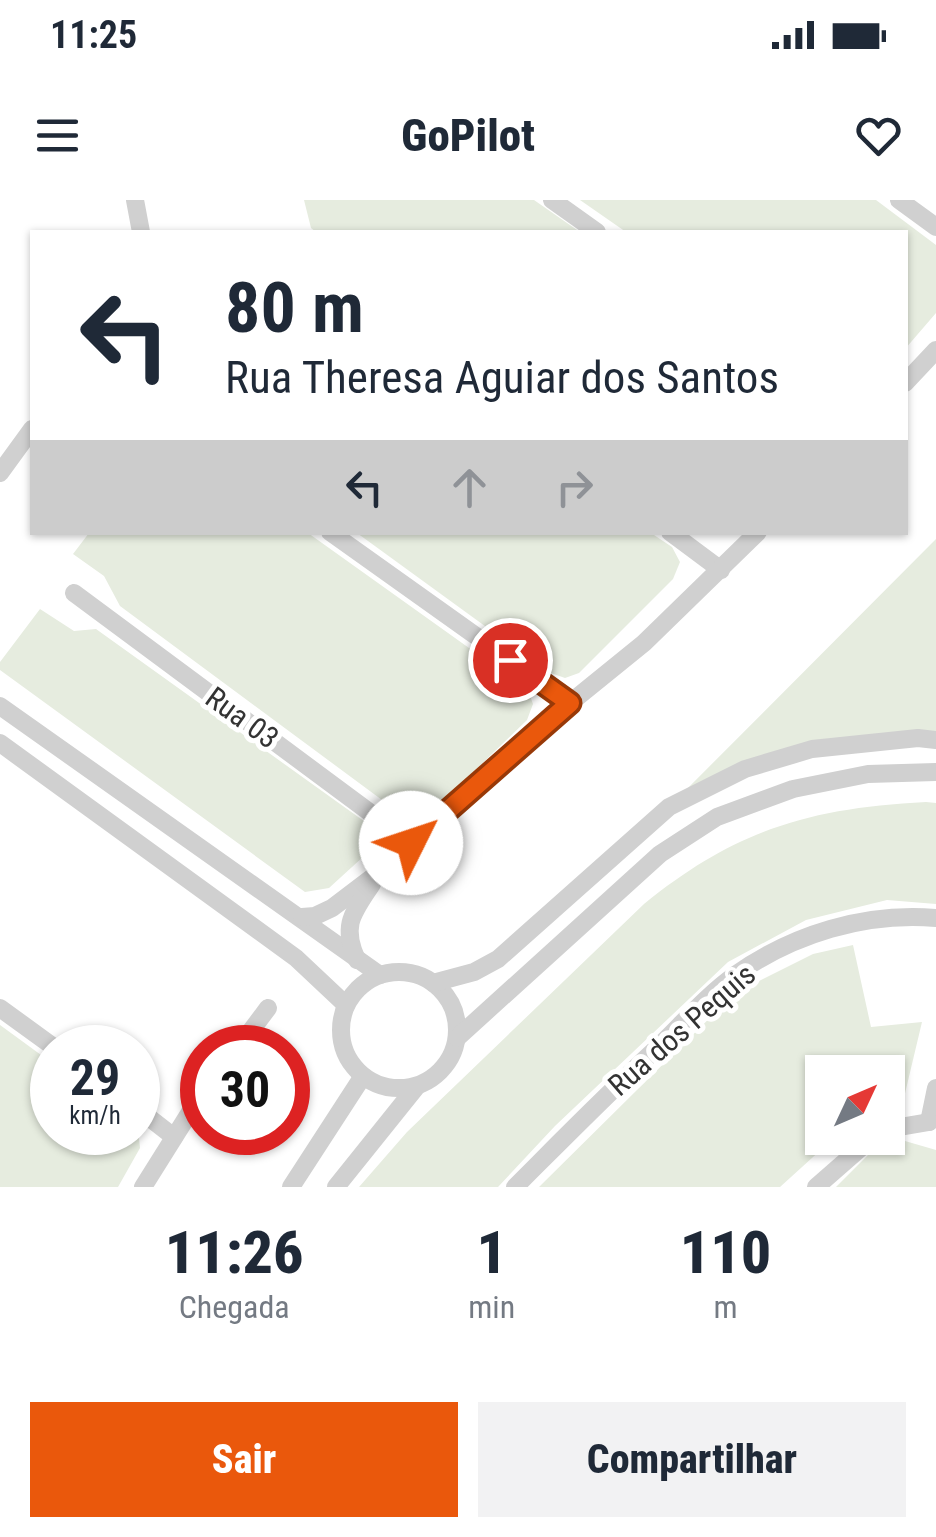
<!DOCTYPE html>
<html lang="pt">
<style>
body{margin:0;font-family:"Roboto Condensed",sans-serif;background:#f2f2f3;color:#1f2937;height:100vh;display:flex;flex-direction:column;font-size:38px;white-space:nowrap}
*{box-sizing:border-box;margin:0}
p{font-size:32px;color:#747a83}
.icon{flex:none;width:55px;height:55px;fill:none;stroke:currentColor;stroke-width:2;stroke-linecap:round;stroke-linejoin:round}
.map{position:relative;height:987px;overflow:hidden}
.sheet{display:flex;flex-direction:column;background:#fff;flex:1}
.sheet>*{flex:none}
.guide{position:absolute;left:30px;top:30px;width:878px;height:305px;border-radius:0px;box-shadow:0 2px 8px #0004;background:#fff;color:#1f2937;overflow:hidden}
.needle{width:65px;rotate:46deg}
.buttons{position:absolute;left:805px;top:855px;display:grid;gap:20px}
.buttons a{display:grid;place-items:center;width:100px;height:100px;border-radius:0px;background:#fff;box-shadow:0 2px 8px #0004;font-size:50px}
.speed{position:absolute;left:30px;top:825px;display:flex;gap:20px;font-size:50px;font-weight:700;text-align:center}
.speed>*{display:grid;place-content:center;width:130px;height:130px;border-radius:50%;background:#fff;box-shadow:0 2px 8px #0004;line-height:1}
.speed small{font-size:25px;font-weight:400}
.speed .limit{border:15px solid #d22;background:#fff;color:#111}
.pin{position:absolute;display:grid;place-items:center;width:85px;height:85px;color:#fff;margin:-42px;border:5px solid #fff;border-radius:50%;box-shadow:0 2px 10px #0007}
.me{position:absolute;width:110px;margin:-55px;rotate:49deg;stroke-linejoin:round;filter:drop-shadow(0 0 8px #0008)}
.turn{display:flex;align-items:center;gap:35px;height:210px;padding:0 30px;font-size:45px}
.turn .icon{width:130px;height:130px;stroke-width:2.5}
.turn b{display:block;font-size:70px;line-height:85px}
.lanes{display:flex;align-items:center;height:95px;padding:0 30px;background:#0003;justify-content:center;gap:50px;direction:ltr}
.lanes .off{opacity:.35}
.eta{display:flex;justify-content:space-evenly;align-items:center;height:170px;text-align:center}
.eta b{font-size:60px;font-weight:800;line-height:70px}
.button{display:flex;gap:20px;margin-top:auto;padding:20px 30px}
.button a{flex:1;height:115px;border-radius:0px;background:#ea580c;color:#fff;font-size:40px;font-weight:800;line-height:115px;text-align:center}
.button a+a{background:#f2f2f3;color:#1f2937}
.status{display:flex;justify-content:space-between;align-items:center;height:70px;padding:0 50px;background:#fff;direction:ltr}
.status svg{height:28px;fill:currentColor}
header{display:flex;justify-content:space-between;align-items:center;height:130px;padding:0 30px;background:#fff;font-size:45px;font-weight:800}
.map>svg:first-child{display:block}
.green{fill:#e6ecdf}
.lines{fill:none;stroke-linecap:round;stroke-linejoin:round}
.minor{stroke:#d0d0d0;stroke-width:18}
.route-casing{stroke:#983908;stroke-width:25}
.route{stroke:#ea580c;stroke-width:18}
.labels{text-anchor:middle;stroke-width:10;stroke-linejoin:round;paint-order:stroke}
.street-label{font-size:30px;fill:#333;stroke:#fff}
</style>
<div class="status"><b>11:25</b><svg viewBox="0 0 49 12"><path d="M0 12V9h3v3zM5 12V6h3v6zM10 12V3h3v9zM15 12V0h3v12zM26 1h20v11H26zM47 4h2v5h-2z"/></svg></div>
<header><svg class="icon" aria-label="menu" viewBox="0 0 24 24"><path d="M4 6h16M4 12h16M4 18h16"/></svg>GoPilot<svg class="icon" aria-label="heart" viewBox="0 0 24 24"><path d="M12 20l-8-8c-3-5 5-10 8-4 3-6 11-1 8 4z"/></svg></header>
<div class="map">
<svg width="936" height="987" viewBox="0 0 936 987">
<rect width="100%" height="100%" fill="#fff"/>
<g class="green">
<path d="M 304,0 L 534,0 L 580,32 L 316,32 L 311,28 Z"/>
<path d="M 580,0 L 876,0 L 936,45 L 936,113 L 905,149 L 905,32 L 626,32 Z"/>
<path d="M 89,333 L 308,333 L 528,490 L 533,504 L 527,520 L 428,616 L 405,617 L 120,406 L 104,376 L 73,354 Z"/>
<path d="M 357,333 L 651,333 L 672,347 L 680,362 L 673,379 L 579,473 L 565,478 L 548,472 Z"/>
<path d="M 936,339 L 936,540 L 812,549 L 669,607 Z"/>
<path d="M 40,409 L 74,431 L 96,429 L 368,624 L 375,646 L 329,688 L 305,692 L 0,470 L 0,462 Z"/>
<path d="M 926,602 L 936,603 L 936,704 L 887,700 L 806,720 L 728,762 L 555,926 L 498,987 L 359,987 L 407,932 L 644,704 C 735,630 810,608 926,602 Z"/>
<path d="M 853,745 L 871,827 L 922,822 L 902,906 L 888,912 L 888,872 L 822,872 L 822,938 L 834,938 L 780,987 L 539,987 L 735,793 L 813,754 Z"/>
<path d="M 0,825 L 52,863 L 52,932 L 138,932 L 138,929 L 140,948 L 118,987 L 0,987 Z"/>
<path d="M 905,941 L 936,950 L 936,987 L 836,987 L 868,955 Z"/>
</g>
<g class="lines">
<g class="minor">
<path d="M 135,0 L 141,32"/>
<path d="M 552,0 L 597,32"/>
<path d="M 899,0 L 936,27"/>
<path d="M 905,183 L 936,150"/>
<path d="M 0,273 L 32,229"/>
<path d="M 330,332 L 570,503"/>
<path d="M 670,332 L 721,370"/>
<path d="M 74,393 L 411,643"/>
<path d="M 0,506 L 380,775"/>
<path d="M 0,543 L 296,758 L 346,805"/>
<path d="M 302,717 L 315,716 L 332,708 L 382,670 L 570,503 L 644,443 L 758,332"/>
<path d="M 357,760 C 341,725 353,713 372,684"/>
<circle cx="399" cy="830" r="58"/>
<path d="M 433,783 L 474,772 L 498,759 L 669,607 L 745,569 L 812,549 L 918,538 L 936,540"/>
<path d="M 0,808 L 55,848"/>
<path d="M 457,838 L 660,654 L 717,617 L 793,589 L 868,574 L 936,572"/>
<path d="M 238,848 L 268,808"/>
<path d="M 138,909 L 174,937"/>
<path d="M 929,922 L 936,888"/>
<path d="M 888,929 L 929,922"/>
<path d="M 143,987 L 202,893"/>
<path d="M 291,987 L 363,876"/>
<path d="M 336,987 L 417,886"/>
<path d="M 515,987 C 562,940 608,893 657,848 C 682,824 707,795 735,775 C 793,734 865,712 936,718"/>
<path d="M 816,987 L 872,938"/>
</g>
</g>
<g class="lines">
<g class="route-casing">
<path id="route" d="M 411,643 L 570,503 L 510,460"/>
</g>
<use href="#route" class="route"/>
</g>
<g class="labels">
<g class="street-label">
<text transform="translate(242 518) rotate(36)" y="10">Rua 03</text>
<text transform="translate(682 830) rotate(-41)" y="10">Rua dos Pequis</text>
</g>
</g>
</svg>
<div class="buttons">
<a><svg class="needle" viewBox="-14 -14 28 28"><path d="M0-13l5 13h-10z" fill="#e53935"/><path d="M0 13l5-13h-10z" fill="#747a83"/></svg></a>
</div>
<div class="speed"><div>29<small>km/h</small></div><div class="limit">30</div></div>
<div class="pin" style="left:510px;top:460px;background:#d93025"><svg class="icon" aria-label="arrive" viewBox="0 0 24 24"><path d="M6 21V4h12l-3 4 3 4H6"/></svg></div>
<svg class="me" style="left:411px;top:643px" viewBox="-20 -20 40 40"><circle r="19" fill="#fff"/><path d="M0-13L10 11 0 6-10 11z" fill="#ea580c"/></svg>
<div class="guide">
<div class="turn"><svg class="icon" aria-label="left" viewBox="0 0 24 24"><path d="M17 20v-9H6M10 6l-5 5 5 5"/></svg><div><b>80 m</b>Rua Theresa Aguiar dos Santos</div></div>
<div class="lanes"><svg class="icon" aria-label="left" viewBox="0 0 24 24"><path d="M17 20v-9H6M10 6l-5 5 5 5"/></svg><svg class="icon off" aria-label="ahead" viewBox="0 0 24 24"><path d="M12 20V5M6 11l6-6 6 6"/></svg><svg class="icon off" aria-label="right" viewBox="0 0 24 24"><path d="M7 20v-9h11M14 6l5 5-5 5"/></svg></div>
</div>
</div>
<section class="sheet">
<div class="eta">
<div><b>11:26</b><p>Chegada</p></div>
<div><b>1</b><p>min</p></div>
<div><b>110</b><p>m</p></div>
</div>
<div class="button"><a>Sair</a><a>Compartilhar</a></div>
</section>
